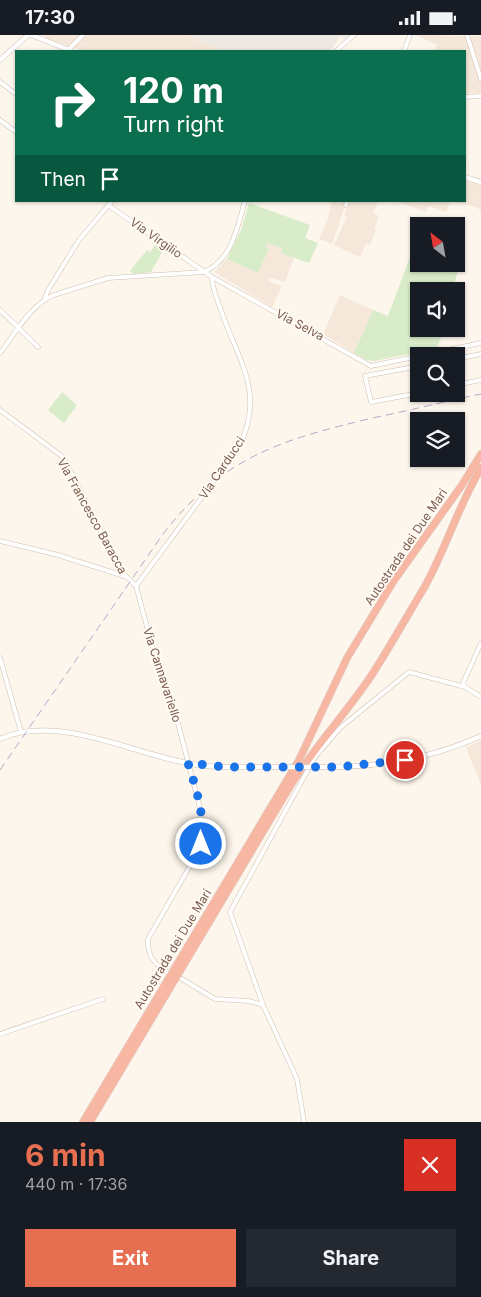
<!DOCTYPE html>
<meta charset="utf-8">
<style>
body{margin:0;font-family:Inter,sans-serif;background:#242831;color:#f1f3f6;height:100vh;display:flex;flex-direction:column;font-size:19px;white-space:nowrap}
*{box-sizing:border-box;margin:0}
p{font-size:16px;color:#9ea1a6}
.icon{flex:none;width:28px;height:28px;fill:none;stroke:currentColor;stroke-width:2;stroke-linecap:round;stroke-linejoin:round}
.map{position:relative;height:1087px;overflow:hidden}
.side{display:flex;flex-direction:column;background:#171b24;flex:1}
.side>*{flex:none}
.top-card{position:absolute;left:15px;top:15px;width:451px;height:152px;border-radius:0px;box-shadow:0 1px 4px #0004;background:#0b6e4f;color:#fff;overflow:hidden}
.needle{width:32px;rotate:329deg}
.controls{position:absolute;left:410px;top:182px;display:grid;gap:10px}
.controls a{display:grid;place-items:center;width:55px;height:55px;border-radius:0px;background:#171b24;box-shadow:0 1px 4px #0004;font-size:25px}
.pin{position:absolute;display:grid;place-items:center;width:42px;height:42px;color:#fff;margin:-21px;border:2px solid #fff;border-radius:50%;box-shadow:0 1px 5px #0007}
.me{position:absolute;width:55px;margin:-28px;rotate:0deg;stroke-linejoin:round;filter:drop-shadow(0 0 4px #0008)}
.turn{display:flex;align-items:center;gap:18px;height:105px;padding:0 25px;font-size:22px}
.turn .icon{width:65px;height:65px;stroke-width:2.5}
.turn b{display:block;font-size:35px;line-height:42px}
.then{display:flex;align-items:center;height:48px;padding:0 25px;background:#0003;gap:10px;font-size:19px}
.round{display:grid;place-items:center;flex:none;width:52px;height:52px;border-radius:0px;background:#242831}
.head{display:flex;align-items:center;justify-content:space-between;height:85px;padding:0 25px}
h1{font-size:30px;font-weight:700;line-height:38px;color:#e76f51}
.cta{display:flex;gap:10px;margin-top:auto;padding:10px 25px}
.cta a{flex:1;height:58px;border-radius:0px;background:#e76f51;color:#fff;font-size:20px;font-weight:700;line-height:58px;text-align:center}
.cta a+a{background:#242831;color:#f1f3f6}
.status{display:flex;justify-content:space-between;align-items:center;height:35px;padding:0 25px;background:#171b24;direction:ltr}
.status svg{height:14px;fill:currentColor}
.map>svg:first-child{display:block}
.residential{fill:#f5e8da}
.industrial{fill:#efe9e4}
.green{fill:#d8ecc9}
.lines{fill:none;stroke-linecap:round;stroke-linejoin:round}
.minor-casing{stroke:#d1beb0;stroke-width:5}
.tertiary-casing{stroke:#d1beb0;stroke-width:5.5}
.motorway-casing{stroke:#dad1cd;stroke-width:8}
.minor{stroke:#fff;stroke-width:4}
.tertiary{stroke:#fff;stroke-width:4.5}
.motorway{stroke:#f7b7a3;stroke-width:7}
.rail{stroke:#b9a8c9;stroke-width:1;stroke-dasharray:8 5;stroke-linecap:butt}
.tertiary-bridge-casing{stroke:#d1beb0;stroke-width:5.5;stroke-linecap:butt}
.tertiary-bridge{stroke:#fff;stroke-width:4.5}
.route{stroke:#1a73e8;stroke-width:9;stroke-dasharray:0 16.2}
.labels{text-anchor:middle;stroke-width:4;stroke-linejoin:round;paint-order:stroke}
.street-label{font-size:12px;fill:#7a5c4d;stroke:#fffaf3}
</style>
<div class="status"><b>17:30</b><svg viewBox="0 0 49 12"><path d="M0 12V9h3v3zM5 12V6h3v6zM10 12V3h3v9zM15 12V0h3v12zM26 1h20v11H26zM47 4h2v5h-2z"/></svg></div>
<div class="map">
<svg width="481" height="1087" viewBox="0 0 481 1087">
<rect width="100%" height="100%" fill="#fdf6ec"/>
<g class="residential">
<path d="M 44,0 L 188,0 L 224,16 L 85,16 L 47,4 Z"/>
<path d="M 415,0 L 481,1 L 481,58 L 465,59 L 465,16 L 435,16 L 437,10 Z"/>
<path d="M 465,143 L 481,148 L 481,176 L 478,173 L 455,166 L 465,166 Z"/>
<path d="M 332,166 L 345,166 L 346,168 L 332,209 L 319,204 L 328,183 Z"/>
<path d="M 350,166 L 378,166 L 373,178 L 379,181 L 374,194 L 376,195 L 370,210 L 366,209 L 360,222 L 334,210 L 347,182 L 344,180 Z"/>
<path d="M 450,166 L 446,177 L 429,171 L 426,177 L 398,167 Z"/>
<path d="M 267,208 L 282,213 L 281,218 L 294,223 L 285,247 L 270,243 L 269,246 L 282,251 L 272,272 L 214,237 L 227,224 L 258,238 L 269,214 L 265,212 Z"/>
<path d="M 340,260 L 373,275 L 354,318 L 323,299 Z"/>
<path d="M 481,705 L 481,750 L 466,713 Z"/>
</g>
<path class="industrial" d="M 188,0 L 350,0 L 345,4 L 341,1 L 330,16 L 224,16 Z"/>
<g class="green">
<path d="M 249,168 L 310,190 L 305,203 L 318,208 L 309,228 L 281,218 L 282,213 L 267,208 L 265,212 L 269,214 L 258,238 L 227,224 L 241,195 Z"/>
<path d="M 419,198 L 419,229 L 447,229 L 459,233 L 452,256 L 419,256 L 419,294 L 444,294 L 437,313 L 375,326 L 367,325 L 354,318 L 373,275 L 388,281 Z"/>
<path d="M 158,206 L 165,212 L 151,237 L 133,239 L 130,236 L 147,215 L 150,217 Z"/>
<path d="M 62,357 L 77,370 L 64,388 L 48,375 Z"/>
</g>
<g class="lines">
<g class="minor-casing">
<g id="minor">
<path d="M 467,0 L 481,44"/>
<path d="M 68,15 L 83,0"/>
<path d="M 336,16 L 354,0"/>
<path d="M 404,16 L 410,0"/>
<path d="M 0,47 L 16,59"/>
<path d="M 465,62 L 481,61"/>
<path d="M 0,85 L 16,97"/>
<path d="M 108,170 L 212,242 L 371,331 L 481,308"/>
<path d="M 346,170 L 347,166"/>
<path d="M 45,263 L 48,255 L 79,205 L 112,166"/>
<path d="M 0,275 L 38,312"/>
<path d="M 0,318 C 15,299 31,269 54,260 L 108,243 L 204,237 C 232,225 237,193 245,166"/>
<path d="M 456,324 L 481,319"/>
<path d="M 419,331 L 365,341 L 371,367 L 419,358"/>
<path d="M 456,350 L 481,345"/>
<path d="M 0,375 L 63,422 L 122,537 L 136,551"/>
<path d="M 0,506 L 58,520 L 124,541"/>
<path d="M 136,551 L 157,629 L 174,673 L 199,769 L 203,800 L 198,817 L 148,904 C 147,919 153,929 167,937"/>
<path d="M 136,551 L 239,412 C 266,357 238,326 221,275 C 217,265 212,253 212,242"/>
<path d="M 481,608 L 463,648 L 465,652 L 481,662"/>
<path d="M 0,623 L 21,697"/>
<path d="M 182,944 L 215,964 L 249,966 L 263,970 L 297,1044 L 304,1087"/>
<path d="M 263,970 L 230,877 L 315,722 L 341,692 L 409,637 L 465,652"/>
<path d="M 0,999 L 103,964"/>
</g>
</g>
<g class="tertiary-casing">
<g id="tertiary">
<path d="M 31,0 L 72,16"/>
<path d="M 0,25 L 28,0"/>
<path d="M 465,142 L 481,147"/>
<path d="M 0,704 C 56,678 131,718 187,728 C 216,734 247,732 276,732"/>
<path d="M 319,732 C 375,733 430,724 481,701"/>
</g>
</g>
<g class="motorway-casing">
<g id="motorway">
<path d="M 83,1087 L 299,725 L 347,623 L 393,547 L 462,450 L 481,419"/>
<path d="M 90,1087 L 292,748 C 317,709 348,676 373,638 C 391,610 407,581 424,553 C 446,514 458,471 481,433"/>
</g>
</g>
<use href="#minor" class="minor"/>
<use href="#tertiary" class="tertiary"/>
<use href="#motorway" class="motorway"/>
<path class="rail" d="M 0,735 L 163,499 C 224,420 284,404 377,382 C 412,375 446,366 481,359"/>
<g class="tertiary-bridge-casing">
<path id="tertiary-bridge" d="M 276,732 L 319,732"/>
</g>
<use href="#tertiary-bridge" class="tertiary-bridge"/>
</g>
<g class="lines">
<path class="route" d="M 201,809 C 206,784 196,753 188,728 L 225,732 L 339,732 L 405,725"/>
</g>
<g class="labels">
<g class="street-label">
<text transform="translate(156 203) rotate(35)" y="4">Via Virgilio</text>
<text transform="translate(300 290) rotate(28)" y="4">Via Selva</text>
<text transform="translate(222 433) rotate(-56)" y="4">Via Carducci</text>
<text transform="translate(92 481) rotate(61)" y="4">Via Francesco Baracca</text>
<text transform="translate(406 512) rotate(-56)" y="4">Autostrada dei Due Mari</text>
<text transform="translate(162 640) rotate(72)" y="4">Via Cannavariello</text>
<text transform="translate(173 914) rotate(-59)" y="4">Autostrada dei Due Mari</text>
</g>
</g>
</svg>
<div class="controls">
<a><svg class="needle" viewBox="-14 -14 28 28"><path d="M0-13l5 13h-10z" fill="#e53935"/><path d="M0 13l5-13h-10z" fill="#9ea1a6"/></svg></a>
<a><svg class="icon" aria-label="sound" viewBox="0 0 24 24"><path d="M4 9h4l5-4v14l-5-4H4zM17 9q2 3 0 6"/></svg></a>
<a><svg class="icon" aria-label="search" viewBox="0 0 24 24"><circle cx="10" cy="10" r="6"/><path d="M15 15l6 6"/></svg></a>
<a><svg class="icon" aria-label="layers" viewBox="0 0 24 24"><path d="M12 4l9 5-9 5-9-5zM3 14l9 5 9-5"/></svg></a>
</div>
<div class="pin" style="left:405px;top:725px;background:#d93025"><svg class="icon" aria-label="arrive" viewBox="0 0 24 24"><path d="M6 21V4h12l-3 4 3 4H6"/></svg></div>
<svg class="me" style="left:201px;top:809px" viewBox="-20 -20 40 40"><circle r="17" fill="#1a73e8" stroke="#fff" stroke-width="3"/><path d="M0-11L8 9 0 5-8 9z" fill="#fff"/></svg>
<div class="top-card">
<div class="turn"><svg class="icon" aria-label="right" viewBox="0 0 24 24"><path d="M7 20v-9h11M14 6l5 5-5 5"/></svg><div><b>120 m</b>Turn right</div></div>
<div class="then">Then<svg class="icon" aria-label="arrive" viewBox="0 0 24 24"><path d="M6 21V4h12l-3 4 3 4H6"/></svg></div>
</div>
</div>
<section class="side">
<div class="head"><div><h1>6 min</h1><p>440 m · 17:36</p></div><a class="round" style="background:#d93025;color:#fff"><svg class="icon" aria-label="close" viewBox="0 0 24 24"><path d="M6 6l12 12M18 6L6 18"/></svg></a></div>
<div class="cta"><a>Exit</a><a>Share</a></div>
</section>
